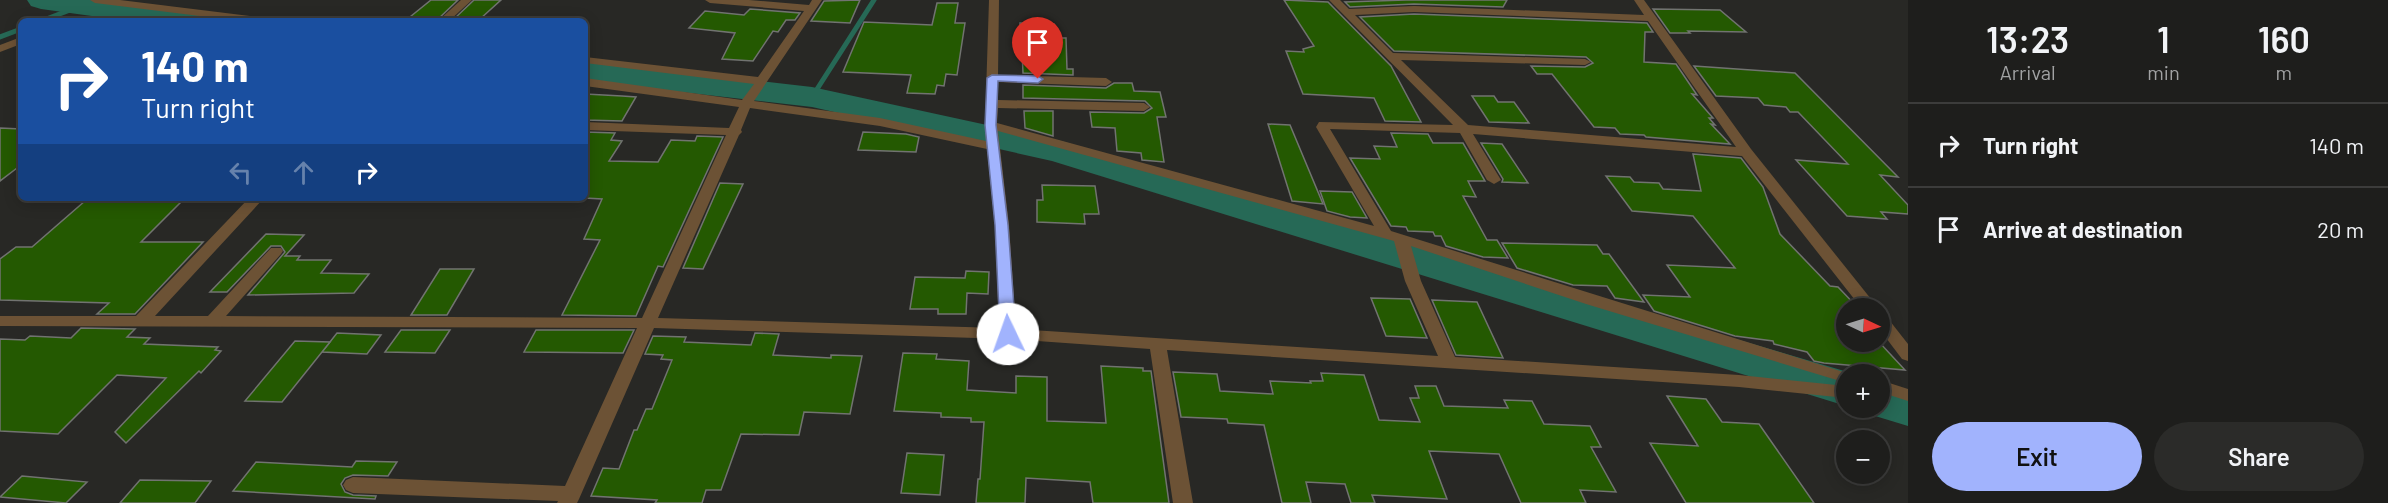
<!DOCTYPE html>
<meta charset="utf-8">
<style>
body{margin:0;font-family:Barlow,sans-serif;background:#2b2b29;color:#f1f3f6;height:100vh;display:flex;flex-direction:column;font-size:22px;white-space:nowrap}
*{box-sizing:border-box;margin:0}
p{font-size:20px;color:#a1a2a3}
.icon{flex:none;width:33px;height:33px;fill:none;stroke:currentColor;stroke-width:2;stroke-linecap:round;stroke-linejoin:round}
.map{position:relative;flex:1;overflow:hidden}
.details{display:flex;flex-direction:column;background:#1e1e1c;width:480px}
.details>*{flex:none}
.hud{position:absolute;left:18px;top:18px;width:570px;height:183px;border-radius:9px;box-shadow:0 3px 15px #0003,0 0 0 2px #3c3c3b;background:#1a4fa0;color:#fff;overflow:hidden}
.needle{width:39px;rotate:94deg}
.buttons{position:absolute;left:1836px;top:298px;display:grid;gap:12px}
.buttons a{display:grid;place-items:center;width:54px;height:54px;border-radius:50%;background:#1e1e1c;box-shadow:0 3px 15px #0003,0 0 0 2px #3c3c3b;font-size:30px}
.pin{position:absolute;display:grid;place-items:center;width:51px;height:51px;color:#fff;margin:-62px -26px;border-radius:50% 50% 50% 0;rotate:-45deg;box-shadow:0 0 6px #0007}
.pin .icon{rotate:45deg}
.me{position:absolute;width:66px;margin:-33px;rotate:357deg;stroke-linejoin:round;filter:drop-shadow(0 0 4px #0008)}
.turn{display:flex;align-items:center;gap:21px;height:126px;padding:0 24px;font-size:27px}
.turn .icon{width:78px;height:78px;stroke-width:2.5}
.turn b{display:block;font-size:42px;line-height:51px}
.lanes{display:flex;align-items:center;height:57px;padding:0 24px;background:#0003;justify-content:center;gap:30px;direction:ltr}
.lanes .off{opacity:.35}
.eta{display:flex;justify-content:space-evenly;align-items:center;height:102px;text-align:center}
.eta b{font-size:36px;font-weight:600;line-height:42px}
.action{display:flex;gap:12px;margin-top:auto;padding:12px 24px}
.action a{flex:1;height:69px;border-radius:36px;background:#a1b3fd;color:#111;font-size:24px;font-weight:600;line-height:69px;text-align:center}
.action a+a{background:#2b2b29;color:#f1f3f6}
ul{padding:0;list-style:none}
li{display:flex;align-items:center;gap:18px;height:84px;padding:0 24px;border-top:2px solid #3c3c3b}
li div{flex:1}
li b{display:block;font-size:22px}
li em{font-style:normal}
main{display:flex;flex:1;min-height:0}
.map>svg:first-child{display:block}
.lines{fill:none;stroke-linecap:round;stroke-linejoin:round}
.stream{stroke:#266956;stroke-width:5}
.river{fill:#266956;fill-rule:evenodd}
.building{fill:#245901;stroke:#717370;stroke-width:1.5}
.minor{fill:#6c5235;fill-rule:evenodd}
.route{fill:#a1b3fd;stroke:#6974a4;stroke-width:1.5}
</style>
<main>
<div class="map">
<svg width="1908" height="503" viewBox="0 0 1908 503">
<rect width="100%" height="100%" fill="#282825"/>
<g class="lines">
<g class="stream">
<path d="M 41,21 L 78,7"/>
<path d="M 0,37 L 21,29"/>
<path d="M 812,97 L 874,0"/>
</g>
<g class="river">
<path d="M 27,0 L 104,0 L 192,12 L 203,15 L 207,21 L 128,21 L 41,9 L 31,6 Z"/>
<path d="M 585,61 L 812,87 L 1061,141 L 1858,375 L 1846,375 L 1846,406 L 1052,161 L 812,107 L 585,81 Z"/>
<path d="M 1880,381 L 1908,390 L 1908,426 L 1862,412 L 1860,408 L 1880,408 Z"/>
</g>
</g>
<g class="building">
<path d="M 431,0 L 458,0 L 436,21 L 405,21 Z"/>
<path d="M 474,0 L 501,0 L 480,19 L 455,18 Z"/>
<path d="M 860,0 L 850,23 L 811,21 L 824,1 Z"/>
<path d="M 1284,0 L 1328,2 L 1391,66 L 1421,122 L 1385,121 L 1374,98 L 1303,94 L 1286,51 L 1304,52 L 1303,49 L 1314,46 Z"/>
<path d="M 1406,0 L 1507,0 L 1503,7 L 1414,4 L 1350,7 L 1345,2 Z"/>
<path d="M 937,3 L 958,3 L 955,23 L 965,23 L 957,75 L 946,74 L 944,86 L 937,85 L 935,94 L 907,93 L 911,75 L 843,72 L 864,22 L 932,25 Z"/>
<path d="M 750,9 L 800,13 L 795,20 L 786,20 L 778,32 L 773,31 L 753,61 L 722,59 L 735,33 L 689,28 L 705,11 L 744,15 Z"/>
<path d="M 1653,9 L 1720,10 L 1746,32 L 1688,31 L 1690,33 L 1670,33 Z"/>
<path d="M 1414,14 L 1647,23 L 1653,32 L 1645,32 L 1644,62 L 1676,64 L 1697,95 L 1692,94 L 1713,118 L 1709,118 L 1715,125 L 1711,124 L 1730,144 L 1646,137 L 1644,135 L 1620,134 L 1615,128 L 1594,127 L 1552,74 L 1537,74 L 1531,66 L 1585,67 L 1593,63 L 1586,57 L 1394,51 L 1360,17 Z"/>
<path d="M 1020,23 L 1054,24 L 1053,38 L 1066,38 L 1067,69 L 1073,69 L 1073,75 L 1023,73 L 1022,51 L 1019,51 Z"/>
<path d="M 1694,66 L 1795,73 L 1898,177 L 1880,175 L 1908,205 L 1908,214 L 1881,212 L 1887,219 L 1847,216 L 1796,160 L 1848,164 L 1798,112 L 1790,112 L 1786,107 L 1764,105 L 1758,98 L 1716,96 Z"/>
<path d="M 1114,83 L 1132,83 L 1134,91 L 1160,92 L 1166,117 L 1157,117 L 1164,162 L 1142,160 L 1141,153 L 1117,151 L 1115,128 L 1092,127 L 1090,112 L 1144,113 L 1152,108 L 1145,101 L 1023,98 L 1023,85 L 1106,88 Z"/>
<path d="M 585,94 L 622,96 L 636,97 L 622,121 L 585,120 Z"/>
<path d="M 1472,96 L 1494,96 L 1498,102 L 1514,102 L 1529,123 L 1489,122 Z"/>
<path d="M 1024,111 L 1053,111 L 1053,136 L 1025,128 Z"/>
<path d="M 1268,124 L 1290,125 L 1323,204 L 1292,201 Z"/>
<path d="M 0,128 L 21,129 L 21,165 L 0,181 Z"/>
<path d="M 585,132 L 615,133 L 611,140 L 622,141 L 609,161 L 658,162 L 671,140 L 695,141 L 697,136 L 723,137 L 663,267 L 658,266 L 636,316 L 562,315 L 600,240 L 584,239 L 602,199 L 585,198 Z"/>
<path d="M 863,132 L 906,134 L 919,137 L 916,152 L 858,150 Z"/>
<path d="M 1391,133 L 1428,134 L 1433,143 L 1463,143 L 1485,181 L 1468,181 L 1476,197 L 1463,196 L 1487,240 L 1497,240 L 1508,258 L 1483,257 L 1446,246 L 1441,236 L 1435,236 L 1433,232 L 1408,231 L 1406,227 L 1391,226 L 1350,158 L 1380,159 L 1374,146 L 1397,147 Z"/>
<path d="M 1481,143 L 1502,144 L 1528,183 L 1502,182 L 1503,179 Z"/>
<path d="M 1693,154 L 1741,158 L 1763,187 L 1780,234 L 1830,286 L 1838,287 L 1859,309 L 1846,309 L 1846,342 L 1879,342 L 1905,370 L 1824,363 L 1814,361 L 1807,352 L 1774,344 L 1773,341 L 1735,336 L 1654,311 L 1643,295 L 1690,297 L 1667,265 L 1735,268 L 1693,216 L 1632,211 L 1606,176 L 1630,177 L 1634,182 L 1659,183 L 1663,189 L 1701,191 Z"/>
<path d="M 720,183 L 743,184 L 703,269 L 683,268 Z"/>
<path d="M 1042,185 L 1095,186 L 1099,214 L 1084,214 L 1085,224 L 1037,222 L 1037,200 L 1043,200 Z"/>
<path d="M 1320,191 L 1352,192 L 1367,218 L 1350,217 L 1327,211 Z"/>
<path d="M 85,201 L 182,201 L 141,242 L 203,242 L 135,314 L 97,314 L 109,303 L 0,300 L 0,259 L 16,247 L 32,247 Z"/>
<path d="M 266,234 L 304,235 L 285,256 L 300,256 L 297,260 L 331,260 L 321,273 L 369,274 L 354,293 L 248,295 L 285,252 L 281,246 L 271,246 L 227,292 L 210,292 Z"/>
<path d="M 1502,243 L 1597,245 L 1603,254 L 1609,254 L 1644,302 L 1615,298 L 1607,286 L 1573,285 L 1517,268 Z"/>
<path d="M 440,269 L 474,269 L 447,315 L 411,315 Z"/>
<path d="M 966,271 L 989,272 L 988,294 L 967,293 L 966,314 L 938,314 L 938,309 L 910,309 L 915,277 L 965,278 Z"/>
<path d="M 1371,298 L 1410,299 L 1427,338 L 1386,336 Z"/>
<path d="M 1432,300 L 1477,302 L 1503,358 L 1456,355 Z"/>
<path d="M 81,328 L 135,329 L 127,337 L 150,338 L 144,344 L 218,347 L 215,350 L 221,351 L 201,373 L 199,371 L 126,443 L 115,432 L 166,378 L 117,375 L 58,434 L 0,431 L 0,339 L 25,340 L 30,336 L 71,338 Z"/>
<path d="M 401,330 L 450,330 L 435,353 L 385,352 Z"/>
<path d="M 536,330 L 634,330 L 623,353 L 524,352 Z"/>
<path d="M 337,333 L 381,335 L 367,354 L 322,352 Z"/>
<path d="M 755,333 L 779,334 L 773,355 L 831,358 L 831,355 L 862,356 L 850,414 L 804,412 L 799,435 L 741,434 L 721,490 L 706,490 L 702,503 L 655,503 L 657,500 L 591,496 L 603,468 L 619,469 L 634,430 L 637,430 L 646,409 L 652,409 L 672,360 L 661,359 L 663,355 L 645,354 L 653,336 L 686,337 L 684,342 L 751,345 Z"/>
<path d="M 295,341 L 330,342 L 282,402 L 245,401 Z"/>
<path d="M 903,353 L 937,354 L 936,359 L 969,361 L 967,390 L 1016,393 L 1016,376 L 1047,377 L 1047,421 L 1106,423 L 1101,366 L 1143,368 L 1143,371 L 1151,371 L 1169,503 L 1093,503 L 1090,482 L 1026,478 L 1025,503 L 976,503 L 978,479 L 980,479 L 984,422 L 971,422 L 971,418 L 941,417 L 941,413 L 894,411 Z"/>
<path d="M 1173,372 L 1217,374 L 1220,391 L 1273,394 L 1270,381 L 1311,383 L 1310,381 L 1323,381 L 1321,373 L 1364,375 L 1379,420 L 1420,422 L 1410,398 L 1419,398 L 1415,386 L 1436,386 L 1444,406 L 1508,408 L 1504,400 L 1532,401 L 1544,424 L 1590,426 L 1601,447 L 1591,447 L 1616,492 L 1580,490 L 1586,503 L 1521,503 L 1499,454 L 1429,451 L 1447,499 L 1372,495 L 1375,503 L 1351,503 L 1345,484 L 1306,482 L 1311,503 L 1282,503 L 1264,425 L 1228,423 L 1227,419 L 1181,417 Z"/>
<path d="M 1667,396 L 1706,399 L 1722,422 L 1759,424 L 1814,503 L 1686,503 L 1650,443 L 1698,446 Z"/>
<path d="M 907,453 L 944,455 L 940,495 L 901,493 Z"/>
<path d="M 356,461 L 397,462 L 388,476 L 353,475 L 345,478 L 341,484 L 345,492 L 353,495 L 376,496 L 375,499 L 233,491 L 256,462 L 352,467 Z"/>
<path d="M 22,476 L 87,482 L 66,503 L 0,497 Z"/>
<path d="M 140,480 L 211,481 L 195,503 L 120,503 Z"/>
</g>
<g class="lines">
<g class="minor">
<path d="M 90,0 L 120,0 L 266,18 L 271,21 L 240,21 L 95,3 Z"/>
<path d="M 461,0 L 472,0 L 449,21 L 438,21 Z"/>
<path d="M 705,0 L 749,0 L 809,5 L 812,0 L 822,0 L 754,101 L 880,118 L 986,141 L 985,125 L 989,0 L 999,0 L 998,75 L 1106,78 L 1112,82 L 1106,86 L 998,82 L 998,100 L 1144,103 L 1150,107 L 1144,111 L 998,108 L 997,123 L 1374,226 L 1316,127 L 1319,122 L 1453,125 L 1329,0 L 1340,0 L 1349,9 L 1414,6 L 1644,15 L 1634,0 L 1644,0 L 1751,149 L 1879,309 L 1862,309 L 1742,156 L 1473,134 L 1501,180 L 1494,184 L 1487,180 L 1460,133 L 1330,129 L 1391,231 L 1853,375 L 1846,375 L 1846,383 L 1840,381 L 1586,304 L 1411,246 L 1421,281 L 1455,357 L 1739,375 L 1846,386 L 1846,398 L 1739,387 L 1167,350 L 1193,503 L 1173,503 L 1150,349 L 1008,339 L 654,328 L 579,499 L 577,503 L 557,503 L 558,501 L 353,493 L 346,490 L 343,485 L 346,480 L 353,477 L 565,486 L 637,328 L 0,326 L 0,316 L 136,316 L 249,198 L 264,198 L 155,316 L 208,316 L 271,248 L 281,248 L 283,251 L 281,254 L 226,316 L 642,318 L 726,135 L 585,130 L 585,122 L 729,128 L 739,107 L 585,86 L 585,78 L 742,100 L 754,84 L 585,63 L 585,57 L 758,77 L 804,11 L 710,3 ZM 1414,12 L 1648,21 L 1736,147 L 1468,125 L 1401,60 L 1585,65 L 1591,62 L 1585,59 L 1393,53 L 1355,15 ZM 750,108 L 880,126 L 987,149 L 995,225 L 999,328 L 658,318 L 739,135 L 742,132 L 741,130 ZM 998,131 L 1394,241 L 1405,281 L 1438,356 L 1016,329 L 1009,225 Z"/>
<path d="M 21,37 L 21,44 L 0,52 L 0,45 Z"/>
<path d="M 1880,315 L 1886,316 L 1908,344 L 1908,361 L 1902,359 L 1880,330 Z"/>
<path d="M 1880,380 L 1908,389 L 1908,401 L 1880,392 Z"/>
</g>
</g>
<path class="route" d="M 992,75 L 1038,76 L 1043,79 L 1038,83 L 998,81 L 996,125 L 1008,225 L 1016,334 L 1008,339 L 1000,334 L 995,225 L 985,125 L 987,78 Z"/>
</svg>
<div class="buttons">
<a><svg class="needle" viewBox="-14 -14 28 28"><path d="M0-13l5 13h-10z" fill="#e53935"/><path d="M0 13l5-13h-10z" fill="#a1a2a3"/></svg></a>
<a>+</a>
<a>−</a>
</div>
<div class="pin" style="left:1038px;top:79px;background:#d93025"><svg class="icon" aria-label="arrive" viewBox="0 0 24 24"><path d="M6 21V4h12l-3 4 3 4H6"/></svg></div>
<svg class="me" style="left:1008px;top:334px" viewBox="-20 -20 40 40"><circle r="19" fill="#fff"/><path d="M0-13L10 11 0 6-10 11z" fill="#a1b3fd"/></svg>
<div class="hud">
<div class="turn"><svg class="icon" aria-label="right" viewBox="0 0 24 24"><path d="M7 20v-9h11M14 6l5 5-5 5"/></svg><div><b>140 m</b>Turn right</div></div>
<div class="lanes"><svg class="icon off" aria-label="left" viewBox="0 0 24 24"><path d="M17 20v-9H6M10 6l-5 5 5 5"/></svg><svg class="icon off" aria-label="ahead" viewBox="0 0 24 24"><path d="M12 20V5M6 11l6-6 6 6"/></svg><svg class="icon" aria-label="right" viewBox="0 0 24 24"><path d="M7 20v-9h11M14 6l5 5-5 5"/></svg></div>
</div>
</div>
<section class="details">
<div class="eta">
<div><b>13:23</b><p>Arrival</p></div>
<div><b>1</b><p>min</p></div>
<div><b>160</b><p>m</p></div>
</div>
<ul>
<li><svg class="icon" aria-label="right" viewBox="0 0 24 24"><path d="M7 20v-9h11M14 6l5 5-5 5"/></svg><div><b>Turn right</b></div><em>140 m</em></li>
<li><svg class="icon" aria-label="arrive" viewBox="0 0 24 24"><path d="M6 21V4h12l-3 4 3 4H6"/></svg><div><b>Arrive at destination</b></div><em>20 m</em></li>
</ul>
<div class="action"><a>Exit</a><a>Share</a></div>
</section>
</main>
